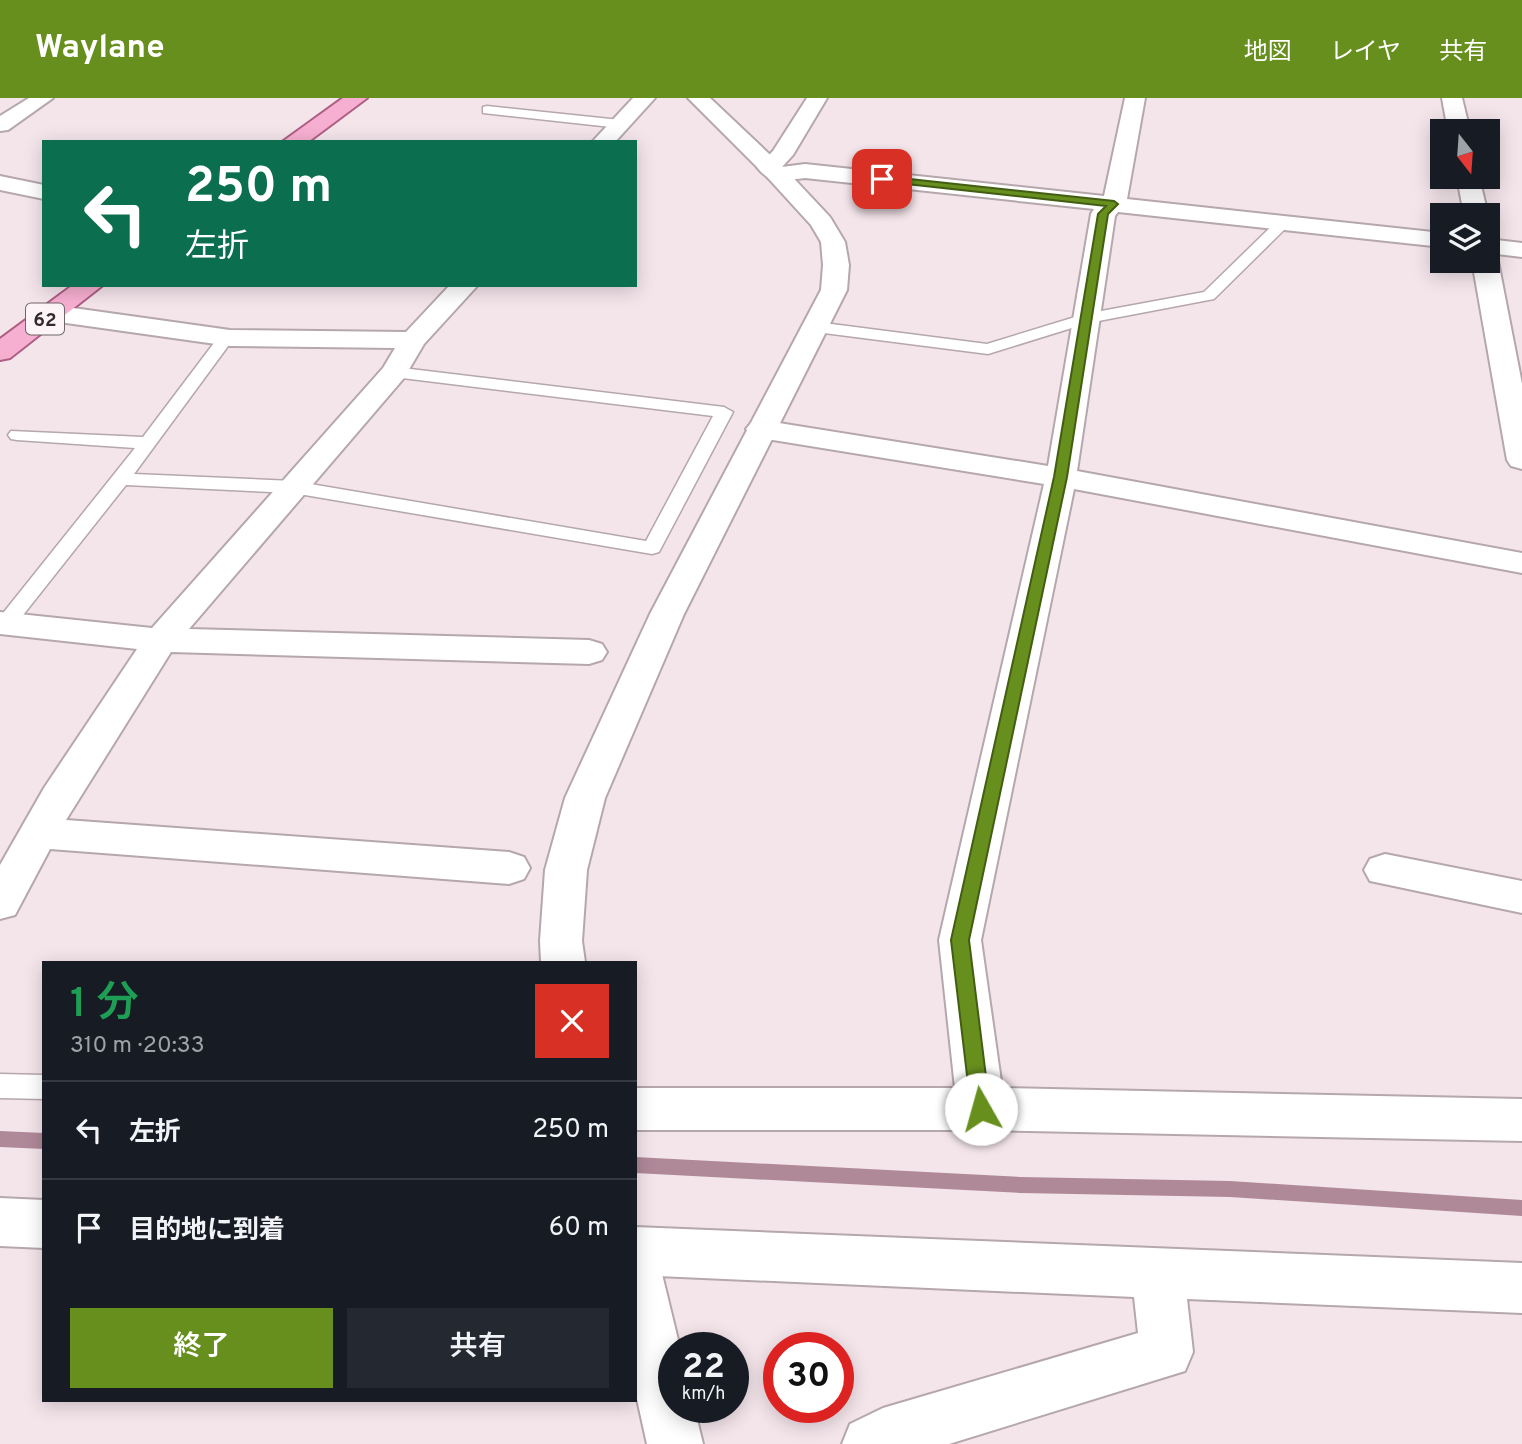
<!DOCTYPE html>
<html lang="ja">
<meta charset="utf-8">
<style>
body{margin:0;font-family:Overpass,"Noto Sans JP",sans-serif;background:#242831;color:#f1f3f6;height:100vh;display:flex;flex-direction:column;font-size:26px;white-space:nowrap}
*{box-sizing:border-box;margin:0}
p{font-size:23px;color:#9ea1a6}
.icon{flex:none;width:38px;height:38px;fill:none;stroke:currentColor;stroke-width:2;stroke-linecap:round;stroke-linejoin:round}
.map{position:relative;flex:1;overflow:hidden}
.side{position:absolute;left:42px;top:863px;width:595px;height:441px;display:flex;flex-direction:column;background:#171b24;border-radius:0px;box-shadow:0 4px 18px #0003}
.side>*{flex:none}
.top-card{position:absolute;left:42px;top:42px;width:595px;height:147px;border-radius:0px;box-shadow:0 4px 18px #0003;background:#0b6e4f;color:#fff;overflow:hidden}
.needle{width:46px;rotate:163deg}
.fabs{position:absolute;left:1430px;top:21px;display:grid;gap:14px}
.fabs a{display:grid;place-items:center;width:70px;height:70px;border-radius:0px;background:#171b24;box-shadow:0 4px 18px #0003;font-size:35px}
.speed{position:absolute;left:658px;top:1234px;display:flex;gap:14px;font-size:35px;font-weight:700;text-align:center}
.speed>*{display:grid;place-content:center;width:91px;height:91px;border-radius:50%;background:#171b24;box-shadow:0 4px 18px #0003;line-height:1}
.speed small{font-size:18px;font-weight:400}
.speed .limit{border:10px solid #d22;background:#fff;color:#111}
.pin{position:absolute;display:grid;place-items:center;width:60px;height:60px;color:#fff;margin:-30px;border-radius:14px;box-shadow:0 4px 10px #0006}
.me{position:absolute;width:77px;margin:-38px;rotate:353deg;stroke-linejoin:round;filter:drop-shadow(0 0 5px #0008)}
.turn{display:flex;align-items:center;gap:24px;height:147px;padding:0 28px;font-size:32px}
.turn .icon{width:91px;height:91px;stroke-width:2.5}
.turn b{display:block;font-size:49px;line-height:60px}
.round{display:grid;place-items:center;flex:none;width:74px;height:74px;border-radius:0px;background:#242831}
.head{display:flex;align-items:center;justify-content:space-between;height:119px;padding:0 28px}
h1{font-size:42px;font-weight:600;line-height:52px;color:#1e9e55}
.button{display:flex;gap:14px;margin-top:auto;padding:14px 28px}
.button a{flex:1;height:80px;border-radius:0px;background:#678f1d;color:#fff;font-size:28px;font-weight:600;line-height:80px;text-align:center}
.button a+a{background:#242831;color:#f1f3f6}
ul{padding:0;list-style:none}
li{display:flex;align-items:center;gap:21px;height:98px;padding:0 28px;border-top:2px solid #363941}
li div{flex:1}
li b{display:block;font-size:26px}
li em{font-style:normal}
header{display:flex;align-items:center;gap:42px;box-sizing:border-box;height:98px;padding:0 35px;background:#678f1d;color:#fff}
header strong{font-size:33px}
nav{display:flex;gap:38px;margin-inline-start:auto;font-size:24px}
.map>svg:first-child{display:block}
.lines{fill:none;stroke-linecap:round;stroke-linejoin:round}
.stream{fill:#b08999;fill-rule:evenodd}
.lane-casing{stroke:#b5a7ac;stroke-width:3}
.street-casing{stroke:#b5a7ac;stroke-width:4}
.secondary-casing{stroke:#b5a7ac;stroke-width:4}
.primary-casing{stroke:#ae5e83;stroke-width:4}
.lane{fill:#fff;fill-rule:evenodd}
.street{fill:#fff;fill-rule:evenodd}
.secondary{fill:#fff;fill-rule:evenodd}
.primary{fill:#f7afd1;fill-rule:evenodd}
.route{fill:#678f1d;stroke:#435d13;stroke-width:2}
.labels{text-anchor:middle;stroke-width:7;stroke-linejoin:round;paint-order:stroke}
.shield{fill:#fdf4f8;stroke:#6e676a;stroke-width:2}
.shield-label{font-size:19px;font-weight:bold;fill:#312b2d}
</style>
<header>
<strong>Waylane</strong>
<nav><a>地図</a><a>レイヤ</a><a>共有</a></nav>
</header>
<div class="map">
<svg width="1522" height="1346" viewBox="0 0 1522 1346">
<rect width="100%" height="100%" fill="#f4e5eb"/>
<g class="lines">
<g class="stream">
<path d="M 0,1033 L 44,1035 L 44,1051 L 0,1049 Z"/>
<path d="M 635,1059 L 1021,1079 L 1230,1083 L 1522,1102 L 1522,1118 L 1230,1099 L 1021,1095 L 635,1075 Z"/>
</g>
<g class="lane-casing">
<g id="lane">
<path d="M 487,8 L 620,22 L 626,26 L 620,30 L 483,15 L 483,9 Z"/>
<path d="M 1284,120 L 1289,121 L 1289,127 L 1214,201 L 1088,225 L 988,256 L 816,234 L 808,229 L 816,224 L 987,246 L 1085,216 L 1204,194 L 1279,121 Z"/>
<path d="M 226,235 L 234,240 L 134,376 L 293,383 L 646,443 L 713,318 L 394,279 L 386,274 L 394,269 L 724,309 L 733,314 L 659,454 L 652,456 L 293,395 L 126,387 L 12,531 L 0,531 L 0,519 L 135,350 L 17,342 L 11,341 L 8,337 L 11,333 L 143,339 L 220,237 Z"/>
<path d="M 0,976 L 44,977 L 44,1001 L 0,1000 Z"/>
</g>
</g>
<g class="street-casing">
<g id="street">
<path d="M 29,0 L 53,0 L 8,32 L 0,33 L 0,18 Z"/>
<path d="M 633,0 L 655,0 L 615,44 L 592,44 Z"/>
<path d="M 807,0 L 827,0 L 793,57 L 782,69 L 805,66 L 1104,98 L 1125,0 L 1145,0 L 1127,101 L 1442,135 L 1442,149 L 1118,114 L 1115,118 L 1077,373 L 1522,455 L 1522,475 L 1074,391 L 981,842 L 1002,990 L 1522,1001 L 1522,1043 L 981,1032 L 635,1032 L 635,990 L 955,990 L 939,842 L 1044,386 L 761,340 L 751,337 L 746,331 L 751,325 L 761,322 L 1048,368 L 1091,116 L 1094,111 L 805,80 C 785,82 769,86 757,69 L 773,53 Z"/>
<path d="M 1442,0 L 1462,0 L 1470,33 L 1448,33 Z"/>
<path d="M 1457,79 L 1479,79 L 1488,117 L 1488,118 L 1464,117 Z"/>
<path d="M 1488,141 L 1522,145 L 1522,159 L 1488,155 Z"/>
<path d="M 1488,156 L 1494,158 L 1498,163 L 1522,286 L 1522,371 L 1511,368 L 1507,362 L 1472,163 L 1488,163 Z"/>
<path d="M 450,187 L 478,187 L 424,246 L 404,280 L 189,531 L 589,542 L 602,546 L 607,554 L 602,562 L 589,566 L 171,554 L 66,722 L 509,754 L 524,759 L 530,770 L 524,781 L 509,786 L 50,751 L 15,817 L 0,821 L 0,767 L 44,690 L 137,551 L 0,536 L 0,514 L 152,530 L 383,270 L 395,250 L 230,248 L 52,223 L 43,221 L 39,215 L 43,209 L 52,207 L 230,232 L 406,234 Z"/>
<path d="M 1385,756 L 1522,783 L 1522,815 L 1370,783 L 1364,772 L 1370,761 Z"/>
<path d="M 0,1100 L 44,1102 L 44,1150 L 0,1148 Z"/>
<path d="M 635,1129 L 1522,1165 L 1522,1215 L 1187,1201 L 1193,1254 L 1185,1273 L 949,1346 L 842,1346 L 850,1326 L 883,1310 L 1138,1235 L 1134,1199 L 635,1177 Z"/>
</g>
</g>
<g class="secondary-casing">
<g id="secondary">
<path d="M 688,0 L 710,0 L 785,71 L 830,119 L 845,144 L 849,167 L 847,192 L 684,516 L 605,700 L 587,772 L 582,843 L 585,864 L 541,864 L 540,843 L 545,772 L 565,700 L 650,516 L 821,192 L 823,167 L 821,144 L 811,127 L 769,81 Z"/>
<path d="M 0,78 L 44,87 L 44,101 L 0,92 Z"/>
<path d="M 635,1147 L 653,1154 L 661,1172 L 680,1250 L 674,1250 L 674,1309 L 694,1309 L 703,1346 L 647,1346 L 635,1292 Z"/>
</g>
</g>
<g class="primary-casing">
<g id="primary">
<path d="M 343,0 L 367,0 L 308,44 L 282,44 Z"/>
<path d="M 73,187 L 103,187 L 10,260 L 0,262 L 0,241 Z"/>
</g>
</g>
<use href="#lane" class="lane"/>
<use href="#street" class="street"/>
<use href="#secondary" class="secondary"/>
<use href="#primary" class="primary"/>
</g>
<path class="route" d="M 882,78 L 1114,103 L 1118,106 L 1108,116 L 1067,379 L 969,842 L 990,1011 L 988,1017 L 981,1020 L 974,1017 L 971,1011 L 951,842 L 1054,379 L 1098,116 L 1106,108 L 879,83 L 877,81 Z"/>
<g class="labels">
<rect class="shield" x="26" y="205.5" width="38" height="31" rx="5"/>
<g class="shield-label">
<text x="45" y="228">62</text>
</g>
</g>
</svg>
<div class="fabs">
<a><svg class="needle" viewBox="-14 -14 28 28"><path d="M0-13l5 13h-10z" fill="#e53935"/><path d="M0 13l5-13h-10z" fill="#9ea1a6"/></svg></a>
<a><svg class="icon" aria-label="layers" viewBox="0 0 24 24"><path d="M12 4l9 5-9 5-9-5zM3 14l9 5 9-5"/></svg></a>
</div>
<div class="speed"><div>22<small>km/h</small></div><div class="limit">30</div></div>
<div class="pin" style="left:882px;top:81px;background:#d93025"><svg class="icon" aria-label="arrive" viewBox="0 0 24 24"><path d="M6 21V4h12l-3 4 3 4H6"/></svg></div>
<svg class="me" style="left:981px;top:1011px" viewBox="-20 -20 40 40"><circle r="19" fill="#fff"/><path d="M0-13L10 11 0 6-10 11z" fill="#678f1d"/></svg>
<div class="top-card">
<div class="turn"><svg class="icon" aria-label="left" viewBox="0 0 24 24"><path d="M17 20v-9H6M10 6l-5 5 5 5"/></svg><div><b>250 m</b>左折</div></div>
</div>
<section class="side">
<div class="head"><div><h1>1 分</h1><p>310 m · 20:33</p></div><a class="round" style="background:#d93025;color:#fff"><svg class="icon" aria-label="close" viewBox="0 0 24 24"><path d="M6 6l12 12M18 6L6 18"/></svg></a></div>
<ul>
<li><svg class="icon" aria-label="left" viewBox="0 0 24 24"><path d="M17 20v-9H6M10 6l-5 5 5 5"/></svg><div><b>左折</b></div><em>250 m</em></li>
<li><svg class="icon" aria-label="arrive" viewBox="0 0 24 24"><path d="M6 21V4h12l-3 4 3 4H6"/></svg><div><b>目的地に到着</b></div><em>60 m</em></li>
</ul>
<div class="button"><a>終了</a><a>共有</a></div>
</section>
</div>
